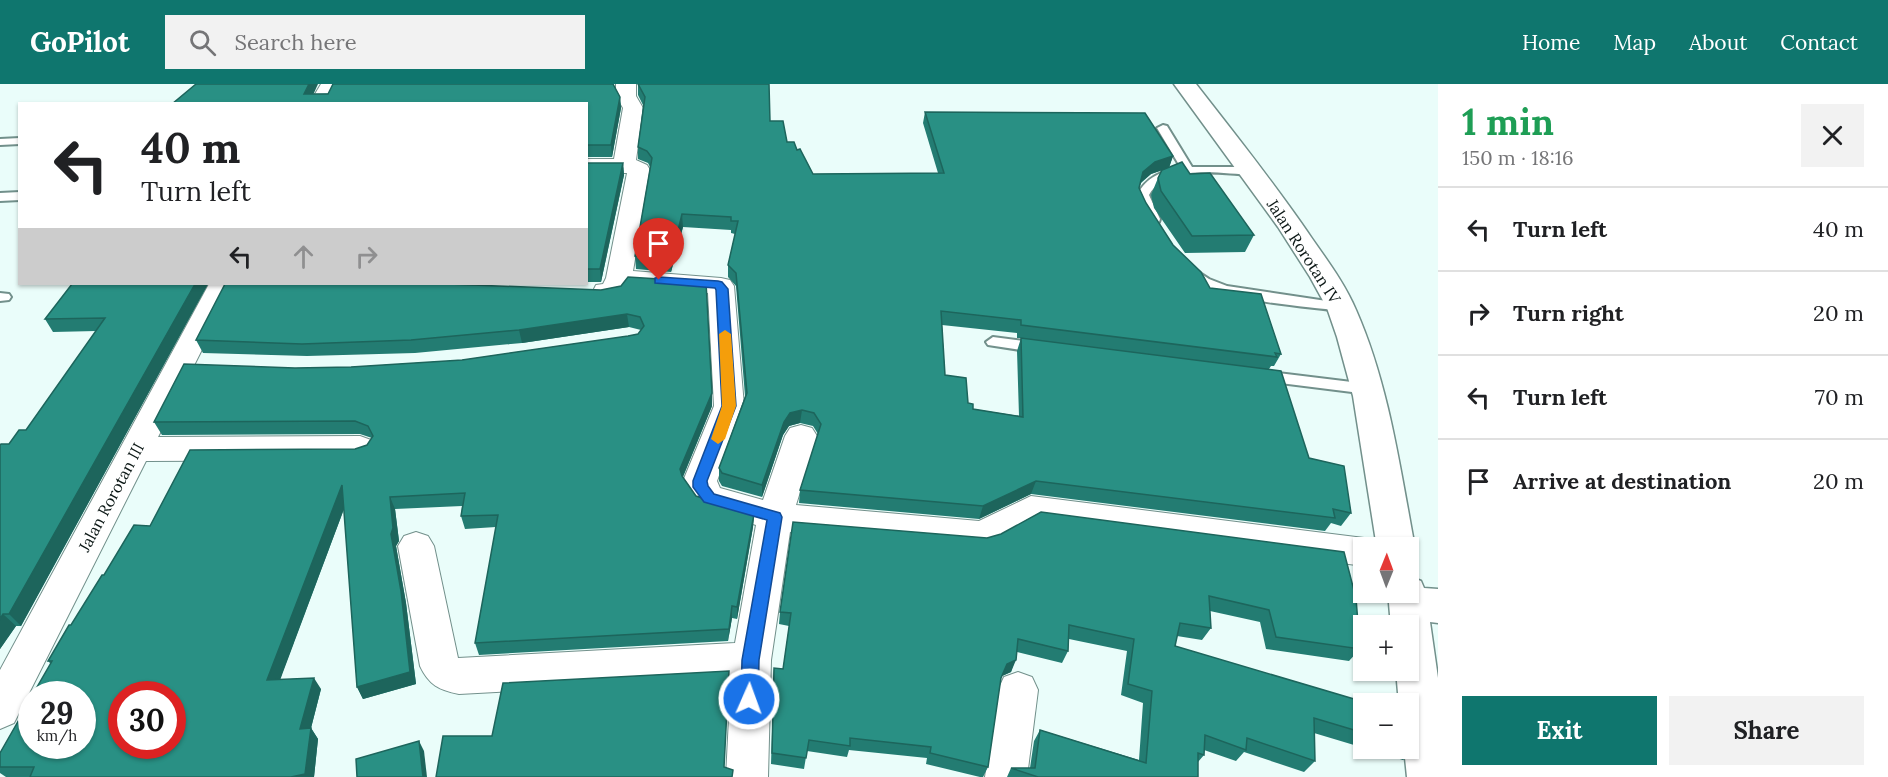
<!DOCTYPE html>
<meta charset="utf-8">
<style>
body{margin:0;font-family:Lora,serif;background:#f2f2f2;color:#202124;height:100vh;display:flex;flex-direction:column;font-size:22px;white-space:nowrap}
*{box-sizing:border-box;margin:0}
p{font-size:20px;color:#757577}
.icon{flex:none;width:33px;height:33px;fill:none;stroke:currentColor;stroke-width:2;stroke-linecap:round;stroke-linejoin:round}
.map{position:relative;flex:1;overflow:hidden}
.drawer{display:flex;flex-direction:column;background:#fff;width:450px}
.drawer>*{flex:none}
.guide{position:absolute;left:18px;top:18px;width:570px;height:183px;border-radius:0px;box-shadow:0 2px 4px #0004;background:#fff;color:#202124;overflow:hidden}
.needle{width:39px;rotate:1deg}
.tools{position:absolute;left:1353px;top:453px;display:grid;gap:12px}
.tools a{display:grid;place-items:center;width:66px;height:66px;border-radius:0px;background:#fff;box-shadow:0 2px 4px #0004;font-size:30px}
.speed{position:absolute;left:18px;top:597px;display:flex;gap:12px;font-size:30px;font-weight:700;text-align:center}
.speed>*{display:grid;place-content:center;width:78px;height:78px;border-radius:50%;background:#fff;box-shadow:0 2px 4px #0004;line-height:1}
.speed small{font-size:15px;font-weight:400}
.speed .limit{border:9px solid #d22;background:#fff;color:#111}
.pin{position:absolute;display:grid;place-items:center;width:51px;height:51px;color:#fff;margin:-62px -26px;border-radius:50% 50% 50% 0;rotate:-45deg;box-shadow:0 0 6px #0007}
.pin .icon{rotate:45deg}
.me{position:absolute;width:66px;margin:-33px;rotate:2deg;stroke-linejoin:round;filter:drop-shadow(0 0 4px #0008)}
.turn{display:flex;align-items:center;gap:21px;height:126px;padding:0 24px;font-size:27px}
.turn .icon{width:78px;height:78px;stroke-width:2.5}
.turn b{display:block;font-size:42px;line-height:51px}
.lanes{display:flex;align-items:center;height:57px;padding:0 24px;background:#0003;justify-content:center;gap:30px;direction:ltr}
.lanes .off{opacity:.35}
.round{display:grid;place-items:center;flex:none;width:63px;height:63px;border-radius:0px;background:#f2f2f2}
.head{display:flex;align-items:center;justify-content:space-between;height:102px;padding:0 24px}
h1{font-size:36px;font-weight:700;line-height:45px;color:#1e9e55}
.action{display:flex;gap:12px;margin-top:auto;padding:12px 24px}
.action a{flex:1;height:69px;border-radius:0px;background:#0f766e;color:#fff;font-size:24px;font-weight:700;line-height:69px;text-align:center}
.action a+a{background:#f2f2f2;color:#202124}
ul{padding:0;list-style:none}
li{display:flex;align-items:center;gap:18px;height:84px;padding:0 24px;border-top:2px solid #e0e0e0}
li div{flex:1}
li b{display:block;font-size:22px}
li em{font-style:normal}
header{display:flex;align-items:center;gap:36px;box-sizing:border-box;height:84px;padding:0 30px;background:#0f766e;color:#fff}
header strong{font-size:28px}
nav{display:flex;gap:33px;margin-inline-start:auto;font-size:21px}
.search{width:420px;height:54px;background:#f2f2f2;display:flex;align-items:center;gap:15px;box-sizing:border-box;padding:0 21px;border-radius:0px;color:#757577;font-size:22px}
main{display:flex;flex:1;min-height:0}
.map>svg:first-child{display:block}
.lines{fill:none;stroke-linecap:round;stroke-linejoin:round}
.service-casing{stroke:#72908b;stroke-width:4}
.minor-casing{stroke:#72908b;stroke-width:2}
.tertiary-casing{stroke:#72908b;stroke-width:3}
.service{fill:#fff;fill-rule:evenodd}
.minor{fill:#fff;fill-rule:evenodd}
.tertiary{fill:#fff;fill-rule:evenodd}
.wall{fill:#237c72;fill-rule:evenodd}
.shaded-wall{fill:#1d655c}
.building{fill:#299084;stroke:#1d655c;stroke-width:1.5;fill-rule:evenodd}
.route{fill:#1a73e8;stroke:#114b97;stroke-width:1.5}
.slow{fill:#f59e0b}
.labels{text-anchor:middle;stroke-width:4.5;stroke-linejoin:round;paint-order:stroke}
.street-label{font-size:16px;fill:#0b1715;stroke:#fff}
</style>
<header>
<strong>GoPilot</strong>
<div class="search"><svg class="icon" aria-label="search" viewBox="0 0 24 24"><circle cx="10" cy="10" r="6"/><path d="M15 15l6 6"/></svg>Search here</div>
<nav><a>Home</a><a>Map</a><a>About</a><a>Contact</a></nav>
</header>
<main>
<div class="map">
<svg width="1438" height="693" viewBox="0 0 1438 693">
<rect width="100%" height="100%" fill="#eafdfa"/>
<g class="lines">
<g class="service-casing">
<g id="service">
<path d="M 1163,41 L 1167,42 L 1192,83 L 1252,83 L 1258,87 L 1252,91 C 1221,90 1168,79 1149,111 L 1160,135 L 1159,138 L 1149,138 L 1137,111 C 1147,93 1161,87 1181,84 L 1157,44 Z"/>
<path d="M 20,54 L 20,60 L 0,61 L 0,55 Z"/>
<path d="M 20,108 L 20,116 L 0,117 L 0,109 Z"/>
<path d="M 1189,182 L 1209,195 L 1227,202 L 1340,219 L 1347,223 L 1340,227 C 1299,221 1208,218 1182,186 Z"/>
<path d="M 0,209 L 9,210 L 11,213 L 9,216 L 0,217 Z"/>
<path d="M 993,253 L 1040,259 L 1048,264 L 1040,269 L 988,261 L 986,258 Z"/>
<path d="M 1262,287 L 1368,300 L 1374,301 L 1376,305 L 1374,309 L 1368,310 L 1256,296 L 1254,292 L 1256,288 Z"/>
</g>
</g>
<g class="minor-casing">
<g id="minor">
<path d="M 321,0 L 341,0 L 330,20 L 309,20 Z"/>
<path d="M 616,0 L 636,0 L 636,12 L 643,24 L 636,76 L 647,81 L 650,86 L 633,187 L 721,194 L 730,196 L 734,202 L 744,322 L 717,397 L 720,404 L 763,416 L 785,352 L 790,344 L 801,341 L 812,344 L 817,352 L 796,421 L 979,437 L 1031,412 L 1364,454 L 1377,458 L 1379,464 L 1364,464 L 1364,482 L 1035,439 L 995,461 L 983,465 L 790,448 L 771,576 L 768,693 L 726,693 L 731,595 L 459,610 C 439,606 429,601 420,582 L 398,462 L 404,452 L 416,448 L 428,452 L 434,462 L 458,574 L 735,559 L 756,441 L 697,423 L 684,403 L 683,397 L 714,322 L 708,209 L 628,203 L 622,212 L 606,215 L 596,213 L 593,207 L 596,201 L 603,200 L 606,194 L 627,89 L 586,89 L 586,75 L 614,75 L 623,24 L 616,12 Z"/>
<path d="M 209,200 L 235,200 L 158,353 L 360,352 L 371,356 L 376,364 L 371,372 L 360,376 L 146,377 L 14,639 L 0,645 L 0,586 Z"/>
<path d="M 1018,588 L 1032,593 L 1038,606 L 1027,693 L 985,693 L 998,606 L 1004,593 Z"/>
</g>
</g>
<g class="tertiary-casing">
<g id="tertiary">
<path d="M 1174,0 L 1196,0 C 1235,50 1275,100 1311,153 C 1327,176 1345,200 1356,226 C 1389,301 1400,384 1415,464 L 1409,475 L 1408,464 L 1377,464 L 1353,312 L 1337,253 L 1327,224 L 1310,193 L 1278,143 Z"/>
<path d="M 1408,492 L 1421,497 L 1424,504 L 1438,505 L 1438,539 L 1430,538 L 1438,594 L 1438,693 L 1407,693 L 1404,664 L 1408,664 L 1408,620 L 1399,620 L 1396,586 L 1408,586 L 1408,542 L 1391,542 L 1388,508 L 1408,508 Z"/>
</g>
</g>
<use href="#service" class="service"/>
<use href="#minor" class="minor"/>
<use href="#tertiary" class="tertiary"/>
</g>
<g class="wall">
<path d="M 614,0 L 614,2 L 620,13 L 621,24 L 612,73 L 586,73 L 586,20 L 313,10 Z"/>
<path d="M 638,0 L 770,37 L 787,58 L 797,66 L 813,90 L 938,89 L 923,39 L 925,28 L 1173,72 L 1169,83 L 1190,90 L 1254,151 L 1245,168 L 1185,169 L 1154,124 L 1151,111 L 1158,94 L 1162,86 L 1151,90 L 1141,99 L 1139,104 L 1146,119 L 1173,161 L 1210,204 L 1281,270 L 1274,282 L 1271,282 L 1269,285 L 1309,374 L 1351,429 L 1341,442 L 1331,439 L 1325,447 L 1031,410 L 979,435 L 799,419 L 800,406 L 818,350 L 813,342 L 800,339 L 789,342 L 783,351 L 762,413 L 722,402 L 719,397 L 719,384 L 745,312 L 736,202 L 728,193 L 728,181 L 735,150 L 731,149 L 731,146 L 683,143 L 671,188 L 636,185 L 635,172 L 650,83 L 648,79 L 638,75 L 638,63 L 643,21 L 638,11 ZM 942,241 L 1017,249 L 1017,254 L 1021,254 L 1017,267 L 1019,332 L 973,325 L 945,291 Z"/>
<path d="M 586,79 L 623,79 L 624,91 L 601,198 L 586,198 Z"/>
<path d="M 208,200 L 21,542 L 16,542 L 0,565 L 0,361 L 9,360 L 26,346 L 96,247 L 53,248 L 45,235 Z"/>
<path d="M 621,202 L 712,322 L 683,393 L 696,412 L 754,430 L 753,443 L 737,535 L 732,534 L 728,557 L 479,571 L 475,559 L 496,443 L 465,445 L 461,432 L 462,422 L 395,425 L 399,457 L 396,462 L 406,519 L 416,600 L 363,615 L 357,603 L 344,425 L 280,595 L 321,605 L 311,644 L 318,655 L 314,693 L 6,693 L 0,689 L 0,669 L 51,580 L 48,577 L 104,491 L 150,442 L 367,361 L 372,354 L 360,350 L 162,351 L 154,338 L 295,284 L 351,283 L 462,276 L 628,252 L 638,250 L 641,246 L 629,243 L 522,259 L 415,269 L 307,272 L 203,269 L 196,256 L 601,206 Z"/>
<path d="M 1041,428 L 1360,565 L 1349,577 L 1266,565 L 1260,538 L 1210,527 L 1211,544 L 1202,556 L 1177,552 L 1175,562 L 1364,620 L 1364,664 L 1314,649 L 1315,677 L 1304,688 L 1244,668 L 1236,677 L 1204,666 L 1204,671 L 1198,678 L 1198,693 L 1007,693 L 1011,684 L 1030,684 L 1034,657 L 1040,646 L 1139,676 L 1143,619 L 1121,611 L 1127,567 L 1069,555 L 1068,567 L 1062,579 L 1017,568 L 1011,588 L 1002,592 L 1001,594 L 988,683 L 983,693 L 980,693 L 926,680 L 927,674 L 849,666 L 847,673 L 807,667 L 804,685 L 771,680 L 774,584 L 783,585 L 789,542 L 779,540 L 780,528 L 1001,450 Z"/>
<path d="M 1408,630 L 1416,665 L 1403,676 L 1364,664 L 1408,664 Z"/>
</g>
<g class="shaded-wall">
<path d="M 309,0 L 318,0 L 309,20 L 304,10 Z"/>
<path d="M 620,13 L 621,24 L 612,73 L 611,61 Z"/>
<path d="M 1173,72 L 1169,84 L 1151,90 L 1139,100 L 1143,88 L 1155,78 Z"/>
<path d="M 623,79 L 624,91 L 601,198 L 600,185 Z"/>
<path d="M 682,130 L 683,143 L 671,188 L 671,175 Z"/>
<path d="M 195,200 L 208,200 L 21,542 L 9,530 Z"/>
<path d="M 627,230 L 629,243 L 522,259 L 519,246 Z"/>
<path d="M 712,309 L 712,322 L 681,397 L 680,385 Z"/>
<path d="M 802,326 L 800,339 L 789,342 L 783,351 L 762,413 L 762,401 L 784,338 L 790,329 Z"/>
<path d="M 1036,397 L 1031,410 L 979,435 L 983,422 Z"/>
<path d="M 342,401 L 348,414 L 276,607 L 267,596 Z"/>
<path d="M 390,413 L 395,425 L 399,457 L 396,462 L 406,519 L 416,600 L 363,615 L 357,603 L 391,450 Z"/>
<path d="M 754,430 L 753,443 L 737,535 L 737,523 Z"/>
<path d="M 732,522 L 732,534 L 728,557 L 729,545 Z"/>
<path d="M 3,530 L 16,542 L 0,565 L 0,535 Z"/>
<path d="M 1016,576 L 1011,588 L 1002,592 L 1007,580 Z"/>
<path d="M 314,594 L 321,605 L 311,644 L 318,655 L 314,693 L 291,693 L 300,645 Z"/>
<path d="M 419,657 L 424,667 L 427,693 L 423,693 Z"/>
</g>
<g class="building">
<path d="M 196,0 L 309,0 L 304,10 L 328,10 L 333,0 L 613,0 L 620,13 L 611,61 L 586,61 L 586,20 L 172,20 Z"/>
<path d="M 638,0 L 769,0 L 770,37 L 783,37 L 787,58 L 794,58 L 797,66 L 800,65 L 813,90 L 944,89 L 925,28 L 1145,29 L 1173,72 L 1155,78 L 1143,88 L 1139,104 L 1146,119 L 1173,161 L 1201,188 L 1210,204 L 1261,210 L 1281,270 L 1275,269 L 1277,273 L 1021,241 L 1021,236 L 941,227 L 945,291 L 966,294 L 968,319 L 973,320 L 973,325 L 1023,333 L 1021,254 L 1281,287 L 1309,374 L 1344,382 L 1351,429 L 1333,425 L 1335,434 L 1036,397 L 983,422 L 800,406 L 821,340 L 814,329 L 802,326 L 790,329 L 784,338 L 762,401 L 722,389 L 719,384 L 747,309 L 736,189 L 728,181 L 738,137 L 731,137 L 731,133 L 682,130 L 671,175 L 635,172 L 652,74 L 647,67 L 638,63 L 645,13 Z"/>
<path d="M 1182,78 L 1190,90 L 1210,89 L 1254,151 L 1192,152 L 1161,107 L 1158,94 L 1162,86 Z"/>
<path d="M 586,79 L 623,79 L 600,185 L 586,185 Z"/>
<path d="M 628,193 L 706,198 L 712,309 L 680,385 L 682,392 L 696,412 L 754,430 L 737,523 L 732,522 L 729,545 L 475,559 L 498,431 L 461,432 L 465,409 L 390,413 L 393,444 L 391,450 L 401,507 L 410,588 L 357,603 L 342,401 L 267,596 L 314,594 L 300,645 L 311,644 L 305,690 L 291,693 L 30,693 L 34,683 L 0,683 L 0,669 L 32,613 L 32,662 L 82,662 L 82,610 L 33,610 L 52,577 L 48,577 L 69,541 L 71,541 L 102,491 L 104,491 L 134,441 L 150,442 L 190,366 L 355,365 L 367,361 L 373,352 L 368,342 L 355,337 L 154,338 L 184,280 L 295,284 L 351,283 L 462,276 L 628,252 L 638,250 L 644,242 L 640,233 L 627,230 L 519,246 L 411,256 L 302,260 L 196,256 L 225,200 L 448,200 L 601,206 L 621,202 ZM 122,610 L 172,610 L 172,662 L 122,662 Z"/>
<path d="M 72,200 L 195,200 L 9,530 L 3,530 L 0,535 L 0,361 L 1,360 L 9,360 L 19,346 L 26,346 L 105,234 L 45,235 Z"/>
<path d="M 1041,428 L 1344,468 L 1356,514 L 1360,565 L 1276,553 L 1269,526 L 1209,512 L 1211,544 L 1180,539 L 1175,562 L 1371,620 L 1364,620 L 1364,649 L 1314,634 L 1315,677 L 1247,654 L 1246,666 L 1205,651 L 1204,671 L 1198,669 L 1198,693 L 1038,693 L 1011,684 L 1035,684 L 1040,646 L 1146,679 L 1152,607 L 1128,600 L 1134,555 L 1069,541 L 1068,567 L 1018,555 L 1016,576 L 1007,580 L 1001,594 L 988,683 L 930,669 L 931,663 L 850,654 L 850,662 L 809,656 L 806,674 L 772,669 L 774,584 L 783,585 L 791,529 L 780,528 L 793,438 L 987,454 L 1001,450 Z"/>
<path d="M 729,587 L 724,683 L 733,686 L 732,693 L 436,693 L 443,652 L 492,652 L 503,599 Z"/>
<path d="M 1408,630 L 1412,631 L 1416,665 L 1408,663 Z"/>
<path d="M 419,657 L 423,693 L 357,693 L 356,675 Z"/>
</g>
<path class="route" d="M 659,193 L 718,197 L 722,198 L 728,205 L 736,322 L 707,397 L 708,402 L 714,410 L 780,429 L 782,433 L 759,576 L 758,615 L 756,621 L 749,623 L 743,621 L 741,615 L 742,576 L 767,436 L 704,418 L 693,403 L 693,397 L 722,322 L 716,206 L 715,204 L 655,199 L 655,194 Z"/>
<path class="slow" d="M 725,246 L 731,250 L 736,322 L 725,355 L 718,360 L 711,355 L 722,322 L 719,250 Z"/>
<g class="labels">
<g class="street-label">
<text transform="translate(1304 167) rotate(57)" y="6">Jalan Rorotan IV</text>
<text transform="translate(111 413) rotate(-62)" y="6">Jalan Rorotan III</text>
</g>
</g>
</svg>
<div class="tools">
<a><svg class="needle" viewBox="-14 -14 28 28"><path d="M0-13l5 13h-10z" fill="#e53935"/><path d="M0 13l5-13h-10z" fill="#757577"/></svg></a>
<a>+</a>
<a>−</a>
</div>
<div class="speed"><div>29<small>km/h</small></div><div class="limit">30</div></div>
<div class="pin" style="left:659px;top:196px;background:#d93025"><svg class="icon" aria-label="arrive" viewBox="0 0 24 24"><path d="M6 21V4h12l-3 4 3 4H6"/></svg></div>
<svg class="me" style="left:749px;top:615px" viewBox="-20 -20 40 40"><circle r="17" fill="#1a73e8" stroke="#fff" stroke-width="3"/><path d="M0-11L8 9 0 5-8 9z" fill="#fff"/></svg>
<div class="guide">
<div class="turn"><svg class="icon" aria-label="left" viewBox="0 0 24 24"><path d="M17 20v-9H6M10 6l-5 5 5 5"/></svg><div><b>40 m</b>Turn left</div></div>
<div class="lanes"><svg class="icon" aria-label="left" viewBox="0 0 24 24"><path d="M17 20v-9H6M10 6l-5 5 5 5"/></svg><svg class="icon off" aria-label="ahead" viewBox="0 0 24 24"><path d="M12 20V5M6 11l6-6 6 6"/></svg><svg class="icon off" aria-label="right" viewBox="0 0 24 24"><path d="M7 20v-9h11M14 6l5 5-5 5"/></svg></div>
</div>
</div>
<section class="drawer">
<div class="head"><div><h1>1 min</h1><p>150 m · 18:16</p></div><a class="round"><svg class="icon" aria-label="close" viewBox="0 0 24 24"><path d="M6 6l12 12M18 6L6 18"/></svg></a></div>
<ul>
<li><svg class="icon" aria-label="left" viewBox="0 0 24 24"><path d="M17 20v-9H6M10 6l-5 5 5 5"/></svg><div><b>Turn left</b></div><em>40 m</em></li>
<li><svg class="icon" aria-label="right" viewBox="0 0 24 24"><path d="M7 20v-9h11M14 6l5 5-5 5"/></svg><div><b>Turn right</b></div><em>20 m</em></li>
<li><svg class="icon" aria-label="left" viewBox="0 0 24 24"><path d="M17 20v-9H6M10 6l-5 5 5 5"/></svg><div><b>Turn left</b></div><em>70 m</em></li>
<li><svg class="icon" aria-label="arrive" viewBox="0 0 24 24"><path d="M6 21V4h12l-3 4 3 4H6"/></svg><div><b>Arrive at destination</b></div><em>20 m</em></li>
</ul>
<div class="action"><a>Exit</a><a>Share</a></div>
</section>
</main>
